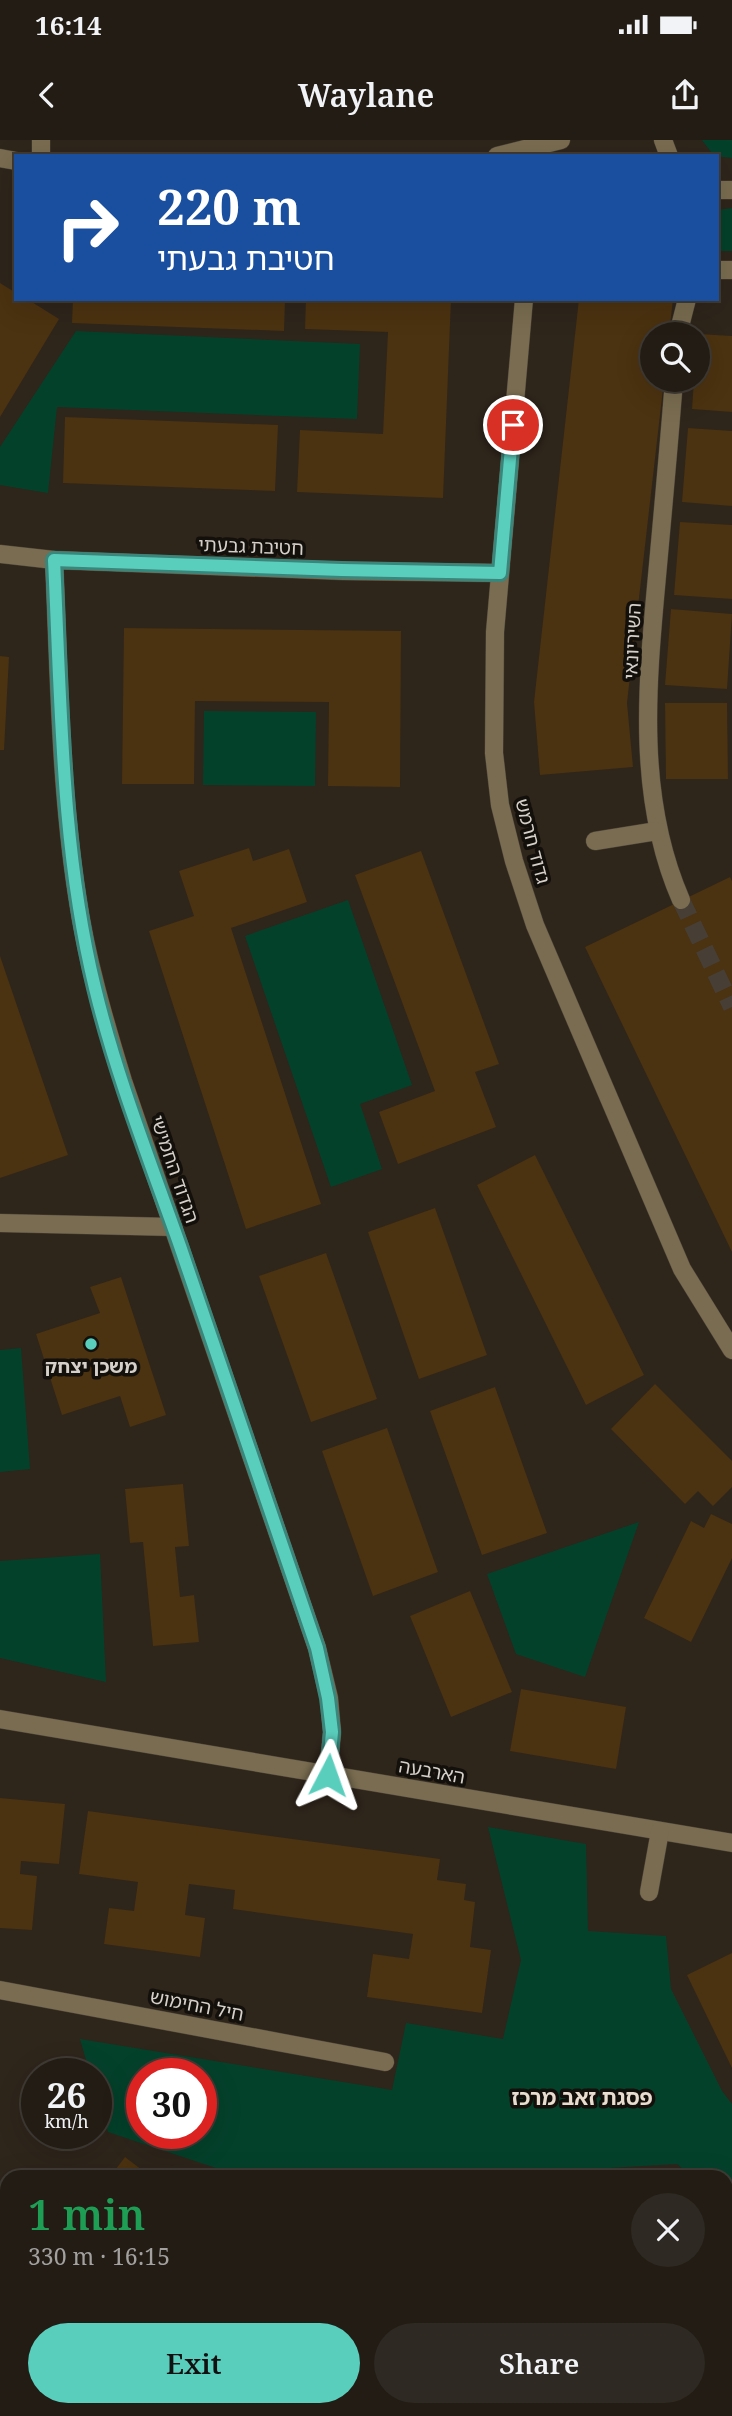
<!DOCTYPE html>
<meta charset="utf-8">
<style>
body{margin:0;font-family:"Noto Serif","Noto Sans Hebrew",serif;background:#2e2922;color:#f1f3f6;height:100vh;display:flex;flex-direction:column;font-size:26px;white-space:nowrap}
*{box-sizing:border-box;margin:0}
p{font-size:23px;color:#a2a1a0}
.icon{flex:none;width:38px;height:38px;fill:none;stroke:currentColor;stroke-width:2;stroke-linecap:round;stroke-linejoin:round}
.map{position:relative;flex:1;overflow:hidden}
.drawer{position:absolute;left:0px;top:2030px;width:733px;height:247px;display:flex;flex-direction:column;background:#221c14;border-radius:21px 21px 0 0;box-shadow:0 7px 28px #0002,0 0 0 2px #3f3a34}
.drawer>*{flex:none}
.guide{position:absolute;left:14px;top:14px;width:705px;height:147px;border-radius:0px;box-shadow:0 7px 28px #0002,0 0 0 2px #3f3a34;background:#1a4fa0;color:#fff;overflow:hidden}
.fabs{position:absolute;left:640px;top:182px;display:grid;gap:14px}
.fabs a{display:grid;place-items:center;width:70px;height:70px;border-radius:50%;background:#221c14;box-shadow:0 7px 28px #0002,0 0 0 2px #3f3a34;font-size:35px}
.speed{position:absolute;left:21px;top:1918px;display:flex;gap:14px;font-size:35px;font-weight:700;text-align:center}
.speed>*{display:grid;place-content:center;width:91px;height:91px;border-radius:50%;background:#221c14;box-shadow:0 7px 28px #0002,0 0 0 2px #3f3a34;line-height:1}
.speed small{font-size:18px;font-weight:400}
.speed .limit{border:10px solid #d22;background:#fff;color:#111}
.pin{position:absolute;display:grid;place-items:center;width:60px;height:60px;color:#fff;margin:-30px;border:4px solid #fff;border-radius:50%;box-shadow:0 2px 7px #0007}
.me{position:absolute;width:77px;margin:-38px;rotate:4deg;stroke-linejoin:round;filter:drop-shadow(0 0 5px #0008)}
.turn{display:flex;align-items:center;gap:24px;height:147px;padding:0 28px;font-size:32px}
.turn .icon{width:91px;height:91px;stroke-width:2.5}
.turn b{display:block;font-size:49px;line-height:60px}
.round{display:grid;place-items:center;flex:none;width:74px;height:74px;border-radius:37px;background:#2e2922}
.summary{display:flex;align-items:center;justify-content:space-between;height:119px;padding:0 28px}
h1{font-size:42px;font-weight:600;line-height:52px;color:#1e9e55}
.button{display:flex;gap:14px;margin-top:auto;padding:14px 28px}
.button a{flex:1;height:80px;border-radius:42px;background:#5acebd;color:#111;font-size:28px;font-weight:600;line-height:80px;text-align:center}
.button a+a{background:#2e2922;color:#f1f3f6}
.status{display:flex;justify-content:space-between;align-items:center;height:49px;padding:0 35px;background:#221c14;direction:ltr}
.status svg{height:19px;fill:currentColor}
header{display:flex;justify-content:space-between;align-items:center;height:91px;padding:0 28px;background:#221c14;font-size:32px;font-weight:600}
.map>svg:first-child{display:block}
.green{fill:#04412b;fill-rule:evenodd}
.building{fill:#4b3210}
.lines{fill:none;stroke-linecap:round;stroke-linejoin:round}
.minor-tunnel{stroke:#473f35;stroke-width:18;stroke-dasharray:18 9;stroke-linecap:butt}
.minor-casing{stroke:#494037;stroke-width:19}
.minor{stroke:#796c50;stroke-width:18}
.route-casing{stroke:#3a867b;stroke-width:18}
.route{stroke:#5acebd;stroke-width:12}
.poi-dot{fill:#5acebd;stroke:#130f0b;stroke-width:2.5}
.labels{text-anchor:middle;stroke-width:7;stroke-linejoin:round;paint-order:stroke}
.street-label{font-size:19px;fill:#d6d0ca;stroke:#130f0b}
.poi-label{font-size:19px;font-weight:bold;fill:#d6d0ca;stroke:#130f0b}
.neighbourhood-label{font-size:21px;font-weight:bold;fill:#e9ddcf;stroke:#130f0b}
</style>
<div class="status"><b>16:14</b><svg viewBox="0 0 49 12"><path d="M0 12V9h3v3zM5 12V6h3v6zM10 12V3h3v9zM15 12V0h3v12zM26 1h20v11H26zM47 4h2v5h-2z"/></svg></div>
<header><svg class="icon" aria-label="back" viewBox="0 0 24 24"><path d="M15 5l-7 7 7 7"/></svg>Waylane<svg class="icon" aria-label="share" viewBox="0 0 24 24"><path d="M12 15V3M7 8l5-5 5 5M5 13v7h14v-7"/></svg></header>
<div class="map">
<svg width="732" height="2276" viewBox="0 0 732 2276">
<rect width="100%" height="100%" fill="#2e251b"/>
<g class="green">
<path d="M 702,0 L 732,0 L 732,18 L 714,16 Z"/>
<path d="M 732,68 L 732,111 L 718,111 L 718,70 Z"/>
<path d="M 76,191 L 360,204 L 357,279 L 57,267 L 48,353 L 0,345 L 0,307 Z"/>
<path d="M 204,571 L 316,572 L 315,646 L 203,645 Z"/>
<path d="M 348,760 L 412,945 L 360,964 L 382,1029 L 331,1047 L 245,796 Z"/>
<path d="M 21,1208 L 30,1329 L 0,1332 L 0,1210 Z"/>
<path d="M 639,1382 L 585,1537 L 516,1514 L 487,1434 Z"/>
<path d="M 100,1414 L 106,1542 L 0,1518 L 0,1421 Z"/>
<path d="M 488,1687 L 586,1704 L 588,1791 L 666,1796 L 671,1849 L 722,1951 L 732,1964 L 732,2068 L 726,2064 L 726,2037 L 693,2037 L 677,2024 L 542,2032 L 527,2037 L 243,2037 L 108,1992 L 96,1954 L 96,1934 L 90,1934 L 80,1899 L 392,1950 L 406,1883 L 503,1899 L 521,1820 ZM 142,1934 L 201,1934 L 201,1993 L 142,1993 Z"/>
</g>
<g class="building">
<path d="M 0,143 L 16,153 L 16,159 L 27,159 L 59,179 L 0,277 Z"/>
<path d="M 73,159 L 285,159 L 284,191 L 72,183 Z"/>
<path d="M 306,159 L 451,159 L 443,358 L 297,352 L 300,290 L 383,294 L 388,192 L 305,189 Z"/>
<path d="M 579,159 L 673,159 L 669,194 L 653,194 L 653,240 L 664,240 L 627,563 L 633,627 L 540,635 L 534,562 Z"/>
<path d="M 698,194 L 732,196 L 732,272 L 692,269 L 694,240 L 698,240 Z"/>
<path d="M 65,277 L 278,285 L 275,351 L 63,343 Z"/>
<path d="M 688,288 L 732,291 L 732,366 L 682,362 Z"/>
<path d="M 680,382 L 732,385 L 732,459 L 674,455 Z"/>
<path d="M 671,469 L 732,474 L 727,549 L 665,545 Z"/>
<path d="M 124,488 L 401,491 L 400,647 L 328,646 L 329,562 L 195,561 L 194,644 L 122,644 Z"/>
<path d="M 0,516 L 9,517 L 4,610 L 0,610 Z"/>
<path d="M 665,563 L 727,563 L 728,639 L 666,639 Z"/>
<path d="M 249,708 L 253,721 L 289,709 L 307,762 L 231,788 L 321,1064 L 246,1089 L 149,791 L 194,776 L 179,731 Z"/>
<path d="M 421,711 L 499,924 L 475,932 L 496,987 L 398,1024 L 379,972 L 435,951 L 355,735 Z"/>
<path d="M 730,737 L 732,741 L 732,1112 L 585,807 Z"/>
<path d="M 0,816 L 68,1015 L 0,1038 Z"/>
<path d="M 535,1015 L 644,1235 L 586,1265 L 477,1045 Z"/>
<path d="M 435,1068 L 487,1215 L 419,1239 L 368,1092 Z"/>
<path d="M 326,1113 L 377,1259 L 311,1282 L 259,1136 Z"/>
<path d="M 121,1137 L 166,1275 L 130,1287 L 120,1256 L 62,1275 L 36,1194 L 100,1173 L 90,1147 Z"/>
<path d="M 655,1244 L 732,1321 L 732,1347 L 713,1366 L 698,1351 L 685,1364 L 611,1289 Z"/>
<path d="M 495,1247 L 547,1393 L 482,1415 L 430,1271 Z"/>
<path d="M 387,1288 L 438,1432 L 373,1456 L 322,1311 Z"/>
<path d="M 183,1344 L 189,1406 L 175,1407 L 180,1457 L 194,1455 L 199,1502 L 153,1506 L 143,1402 L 130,1403 L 125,1349 Z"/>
<path d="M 711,1374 L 732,1384 L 732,1418 L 691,1502 L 644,1478 L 691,1381 L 704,1388 Z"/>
<path d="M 470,1451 L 512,1552 L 451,1577 L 410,1476 Z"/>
<path d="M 521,1549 L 626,1567 L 616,1629 L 510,1611 Z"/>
<path d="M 0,1658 L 65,1664 L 59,1724 L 21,1721 L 20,1734 L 37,1736 L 32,1790 L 0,1788 Z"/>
<path d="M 88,1671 L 440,1719 L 437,1740 L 466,1744 L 464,1760 L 475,1762 L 470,1807 L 491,1810 L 482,1873 L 367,1857 L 373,1814 L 409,1819 L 413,1794 L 233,1769 L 235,1750 L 189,1744 L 185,1775 L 205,1778 L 200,1817 L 104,1804 L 109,1768 L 134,1771 L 138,1742 L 79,1734 Z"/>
<path d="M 732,1813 L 732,1928 L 687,1835 Z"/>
<path d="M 125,2017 L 151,2037 L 110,2037 Z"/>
<path d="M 537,2270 L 644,2270 L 645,2276 L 527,2276 L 526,2272 Z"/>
<path d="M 664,2270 L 697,2270 L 702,2276 L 668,2276 Z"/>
</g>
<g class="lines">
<path class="minor-tunnel" d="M 681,760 L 732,867"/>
<g class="minor-casing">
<g id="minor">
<path d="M 663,0 L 669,16"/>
<path d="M 41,16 L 41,0"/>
<path d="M 497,16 L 561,0"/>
<path d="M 0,18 L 16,21"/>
<path d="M 718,50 L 732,50"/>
<path d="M 718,130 L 732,130"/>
<path d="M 524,159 L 495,492 L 494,613 L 500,665 L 514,721 L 535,785 L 682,1129 L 732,1210"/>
<path d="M 678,194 L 687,159"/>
<path d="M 674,240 C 669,305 663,370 657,436 C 647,545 636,657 681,760"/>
<path d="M 0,414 L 54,420 L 343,431 L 500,433"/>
<path d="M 54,420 C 59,531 60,645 77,755 C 86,818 104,879 123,941 L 317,1508 L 329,1558 L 332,1592 L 328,1635"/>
<path d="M 595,701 L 657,691"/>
<path d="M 0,1083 L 173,1087"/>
<path d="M 0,1579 L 732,1703"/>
<path d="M 649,1752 L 660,1691"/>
<path d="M 0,1850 L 385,1922"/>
<path d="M 726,2184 L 732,2189"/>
<path d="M 0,2212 L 7,2215"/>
</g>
</g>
<use href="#minor" class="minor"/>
</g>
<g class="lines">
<g class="route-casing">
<path id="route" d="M 328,1635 L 332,1592 L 328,1558 L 317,1508 C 272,1374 226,1240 180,1106 C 150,1021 116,935 95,848 C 61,709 61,563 54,420 L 342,430 L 500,433 L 513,285"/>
</g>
<use href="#route" class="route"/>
</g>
<circle class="poi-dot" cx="91" cy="1204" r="7"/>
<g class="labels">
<g class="street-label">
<text transform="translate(251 406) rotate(2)" y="7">חטיבת גבעתי</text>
<text transform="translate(632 501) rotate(-87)" y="7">השיריונאי</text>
<text transform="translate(533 701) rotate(75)" y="7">גדוד חרמש</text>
<text transform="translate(175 1029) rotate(71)" y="7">הגדוד החמישי</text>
<text transform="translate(432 1631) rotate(10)" y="7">הארבעה</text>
<text transform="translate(197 1865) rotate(11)" y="7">חיל החימוש</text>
</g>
<g class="poi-label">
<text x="91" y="1233">משכן יצחק</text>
</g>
<g class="neighbourhood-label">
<text x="582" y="1965">פסגת זאב מרכז</text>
</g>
</g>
</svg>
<div class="fabs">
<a><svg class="icon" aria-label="search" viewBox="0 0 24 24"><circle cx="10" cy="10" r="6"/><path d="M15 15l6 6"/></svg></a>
</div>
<div class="speed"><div>26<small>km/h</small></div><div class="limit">30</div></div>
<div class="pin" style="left:513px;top:285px;background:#d93025"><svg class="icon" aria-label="arrive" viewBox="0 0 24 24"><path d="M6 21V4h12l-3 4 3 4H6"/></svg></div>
<svg class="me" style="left:328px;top:1635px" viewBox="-20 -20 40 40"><path d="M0-17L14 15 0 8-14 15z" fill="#5acebd" stroke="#fff" stroke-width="4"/></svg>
<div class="guide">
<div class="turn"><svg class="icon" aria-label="right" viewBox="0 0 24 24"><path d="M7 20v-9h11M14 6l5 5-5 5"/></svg><div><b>220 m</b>חטיבת גבעתי</div></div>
</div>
<section class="drawer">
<div class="summary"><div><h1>1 min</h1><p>330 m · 16:15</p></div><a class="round"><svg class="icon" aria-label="close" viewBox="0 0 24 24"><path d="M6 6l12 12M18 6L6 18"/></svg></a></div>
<div class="button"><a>Exit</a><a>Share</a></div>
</section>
</div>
